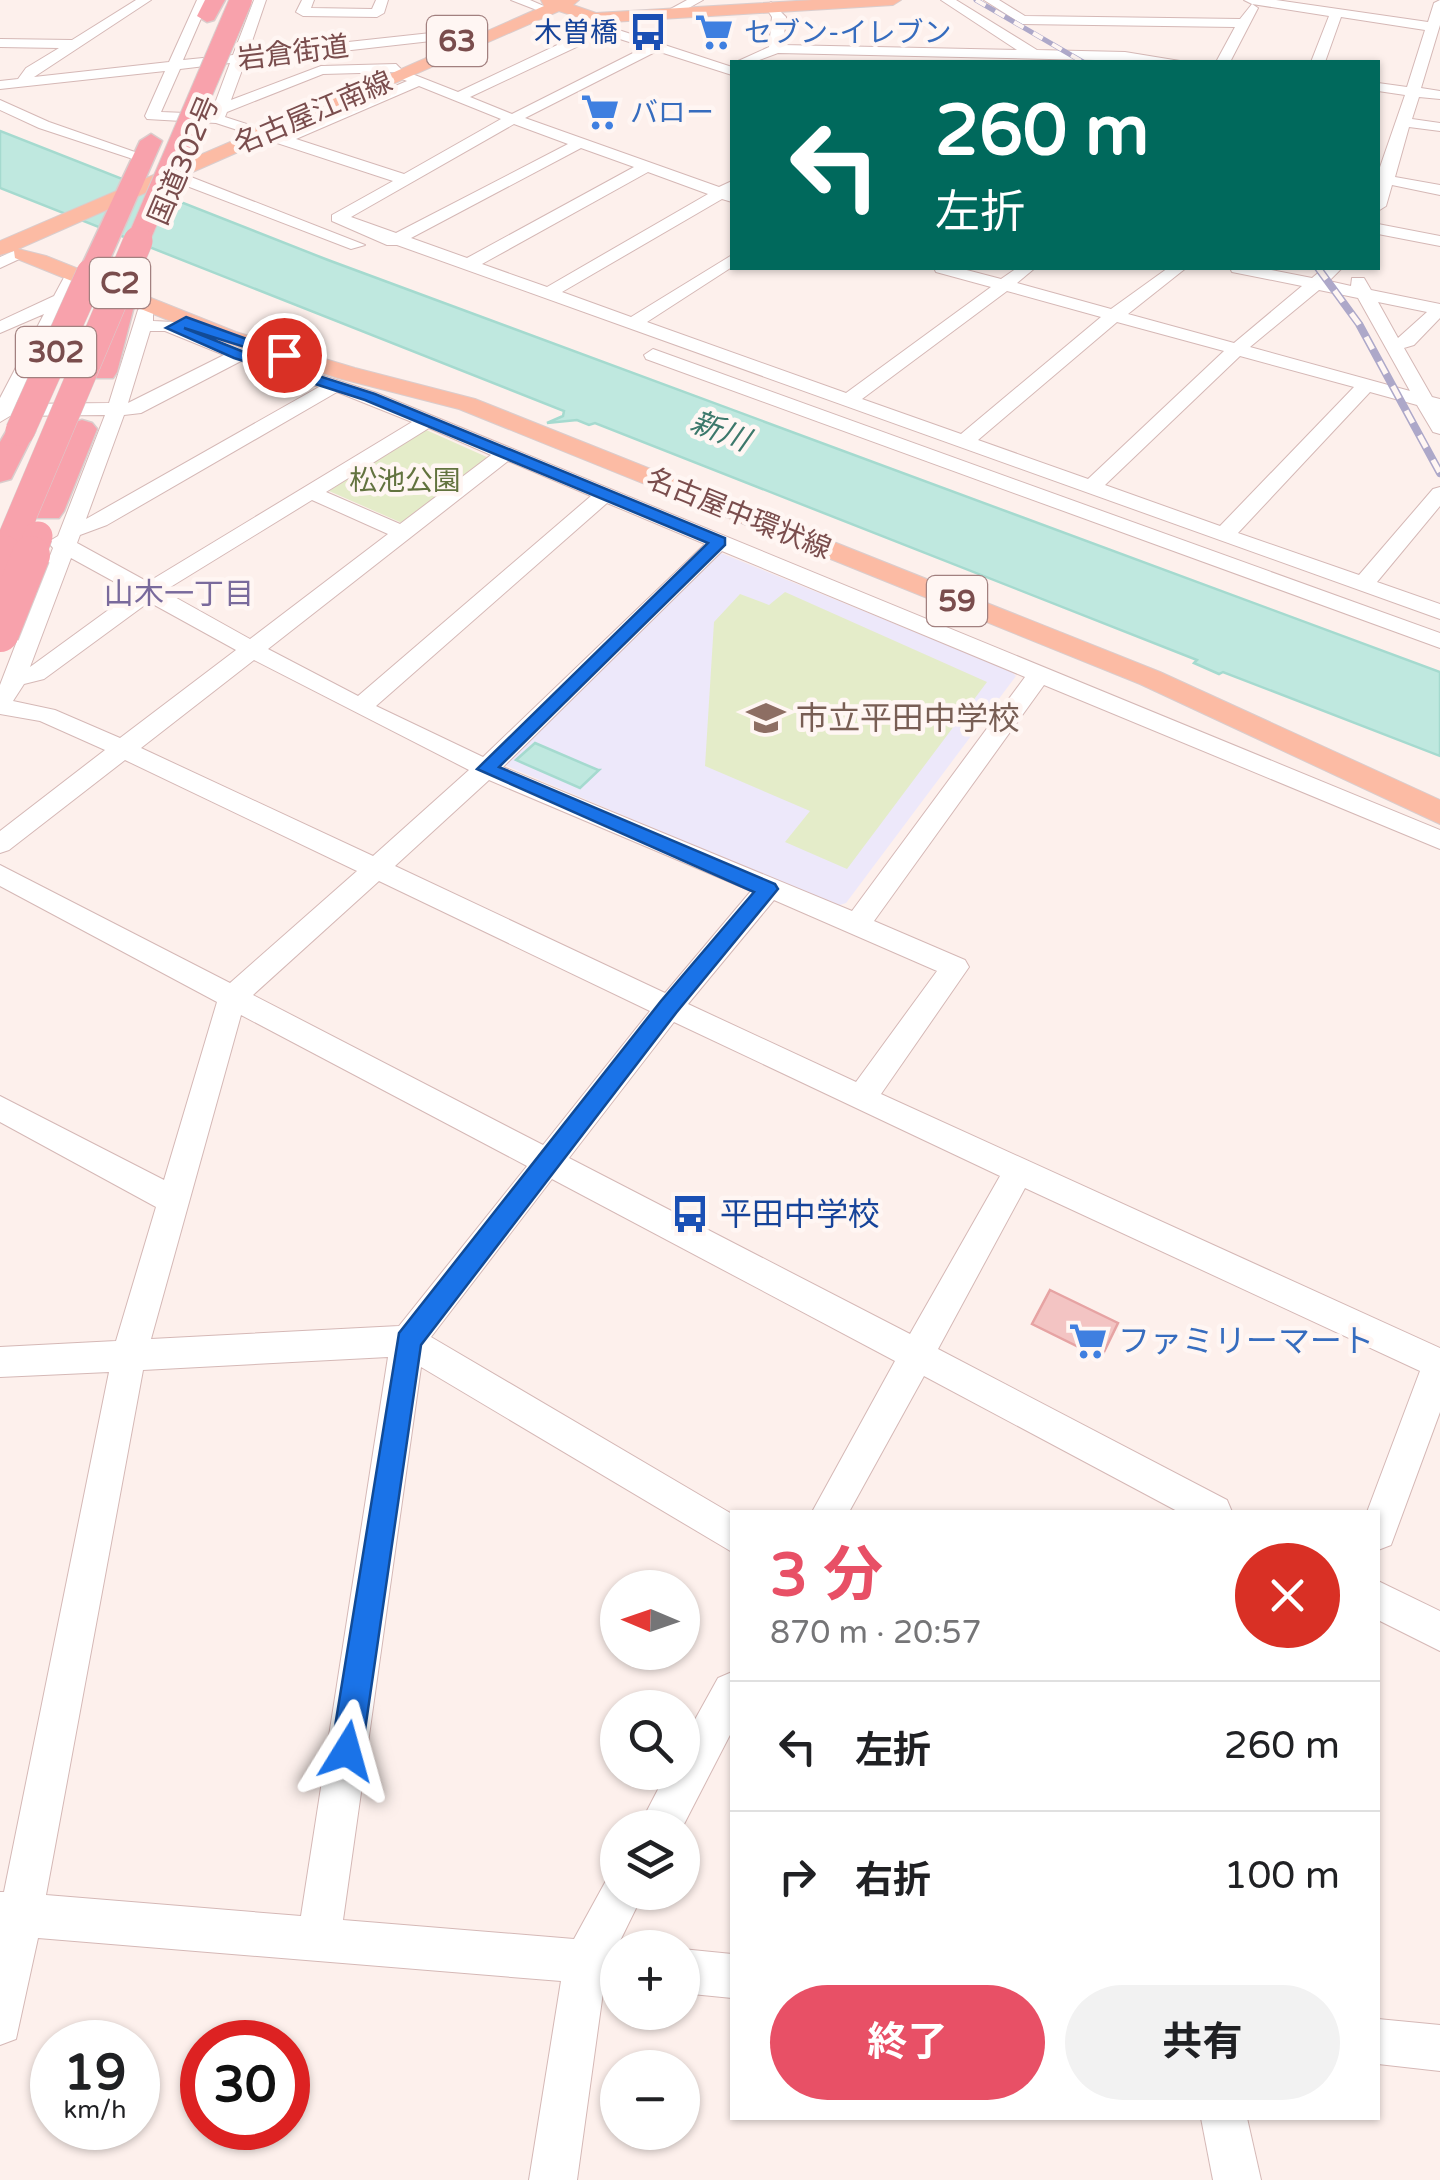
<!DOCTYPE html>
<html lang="ja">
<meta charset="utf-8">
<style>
body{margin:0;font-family:"Varela Round","Noto Sans JP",sans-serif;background:#f2f2f2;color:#202124;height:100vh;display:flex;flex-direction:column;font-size:38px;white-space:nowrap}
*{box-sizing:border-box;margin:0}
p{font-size:32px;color:#757577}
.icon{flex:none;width:55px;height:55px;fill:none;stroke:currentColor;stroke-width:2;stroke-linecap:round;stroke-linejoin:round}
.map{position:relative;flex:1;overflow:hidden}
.details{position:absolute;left:730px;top:1510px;width:650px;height:610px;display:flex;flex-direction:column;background:#fff;border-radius:0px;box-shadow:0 2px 8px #0004}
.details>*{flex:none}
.top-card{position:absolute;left:730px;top:60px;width:650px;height:210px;border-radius:0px;box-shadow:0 2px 8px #0004;background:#00695c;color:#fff;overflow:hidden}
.needle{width:65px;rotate:272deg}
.fabs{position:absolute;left:600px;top:1570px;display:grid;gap:20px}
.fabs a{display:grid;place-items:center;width:100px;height:100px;border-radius:50%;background:#fff;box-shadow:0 2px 8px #0004;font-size:50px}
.speed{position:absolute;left:30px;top:2020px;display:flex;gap:20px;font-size:50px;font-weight:700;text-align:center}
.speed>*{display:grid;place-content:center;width:130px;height:130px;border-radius:50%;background:#fff;box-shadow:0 2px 8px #0004;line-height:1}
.speed small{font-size:25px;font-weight:400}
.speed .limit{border:15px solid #d22;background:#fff;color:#111}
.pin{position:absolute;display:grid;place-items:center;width:85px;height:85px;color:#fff;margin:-42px;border:5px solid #fff;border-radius:50%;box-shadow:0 2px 10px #0007}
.me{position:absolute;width:110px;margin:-55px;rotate:8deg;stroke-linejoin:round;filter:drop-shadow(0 0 8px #0008)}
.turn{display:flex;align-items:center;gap:35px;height:210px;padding:0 40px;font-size:45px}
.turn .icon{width:130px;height:130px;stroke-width:2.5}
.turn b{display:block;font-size:70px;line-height:85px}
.round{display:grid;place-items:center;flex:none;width:105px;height:105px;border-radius:52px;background:#f2f2f2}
.headline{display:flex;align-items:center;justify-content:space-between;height:170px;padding:0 40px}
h1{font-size:60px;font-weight:700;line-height:75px;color:#e85066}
.action{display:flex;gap:20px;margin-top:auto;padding:20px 40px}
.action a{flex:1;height:115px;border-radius:60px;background:#e85066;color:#fff;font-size:40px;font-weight:700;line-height:115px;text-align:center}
.action a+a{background:#f2f2f2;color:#202124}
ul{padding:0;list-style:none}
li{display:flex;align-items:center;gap:30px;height:130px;padding:0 40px;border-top:2px solid #e0e0e0}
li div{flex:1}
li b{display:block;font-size:38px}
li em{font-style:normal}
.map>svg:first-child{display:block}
.education{fill:#ede8fa}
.green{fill:#e4ecc9}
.water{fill:#bfe8df;stroke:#a5dacf;stroke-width:2.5}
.building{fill:#f3c4c3;stroke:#e6a3a3;stroke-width:2.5}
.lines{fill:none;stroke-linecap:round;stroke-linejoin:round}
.minor-casing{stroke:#d5b8b6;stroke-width:2}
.major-casing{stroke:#dacdcd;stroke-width:2}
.highway-casing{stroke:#dacdcd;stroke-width:3}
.minor{fill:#fff;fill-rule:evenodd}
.major{fill:#fcbba4;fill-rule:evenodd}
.highway{fill:#f8a2ac;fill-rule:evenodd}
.rail-far1-casing{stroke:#ada8c9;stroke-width:5}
.rail-casing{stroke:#ada8c9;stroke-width:8}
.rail-far1{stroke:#fff6f3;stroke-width:4;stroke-dasharray:11;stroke-linecap:butt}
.rail{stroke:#fff6f3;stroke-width:5;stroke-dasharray:14;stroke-linecap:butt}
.major-bridge-casing{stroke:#dacdcd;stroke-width:20;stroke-linecap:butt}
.highway-bridge-far2-casing{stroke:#dacdcd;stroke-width:24;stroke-linecap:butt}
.highway-bridge-far1-casing{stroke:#dacdcd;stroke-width:30;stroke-linecap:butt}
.highway-bridge-casing{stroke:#dacdcd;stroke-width:40;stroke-linecap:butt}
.major-bridge{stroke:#fcbba4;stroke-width:19}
.highway-bridge-far2{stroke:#f8a2ac;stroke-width:22}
.highway-bridge-far1{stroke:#f8a2ac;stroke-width:29}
.highway-bridge{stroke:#f8a2ac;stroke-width:38}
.route{fill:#1a73e8;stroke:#114b97;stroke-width:2.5}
.labels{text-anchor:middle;stroke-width:9;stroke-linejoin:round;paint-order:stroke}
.far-transit-label{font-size:28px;fill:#164399;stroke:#fff6f3;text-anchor:end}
.far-shop-label{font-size:28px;fill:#366cbe;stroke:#fff6f3;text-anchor:start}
.far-street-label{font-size:28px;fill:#7a4d4d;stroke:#fff6f3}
.far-park-label{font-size:28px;fill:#62733f;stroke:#fff6f3}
.shield{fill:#fff6f3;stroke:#a2807f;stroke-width:2.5}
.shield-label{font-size:30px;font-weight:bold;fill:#7a4d4d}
.far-water-label{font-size:30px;font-style:italic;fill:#3c786b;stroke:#fff6f3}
.far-neighbourhood-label{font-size:30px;fill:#796a9c;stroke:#fff6f3}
.education-label{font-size:32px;fill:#785e54;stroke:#fff6f3;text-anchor:start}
.transit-label{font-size:32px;fill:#164399;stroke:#fff6f3;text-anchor:start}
.shop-label{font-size:32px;fill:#366cbe;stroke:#fff6f3;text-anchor:start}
</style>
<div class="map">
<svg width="1440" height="2180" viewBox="0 0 1440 2180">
<rect width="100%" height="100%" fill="#fdf0ec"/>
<path class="education" d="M 721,553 L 1011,671 L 1016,676 L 846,903 L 837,906 L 507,766 L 503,759 Z"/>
<g class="green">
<path d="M 424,429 L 489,458 L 402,523 L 329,491 Z"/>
<path d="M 785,592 L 987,682 L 847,869 L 785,842 L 810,811 L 705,766 L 714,622 L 740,594 L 769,605 Z"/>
</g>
<g class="water">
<path d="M 0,131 L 328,260 L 1440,672 L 1440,756 L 1223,672 L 1219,674 L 1194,663 L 1197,660 L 595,423 L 589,425 L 577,420 L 547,423 L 563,416 L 564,411 L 0,188 Z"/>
<path d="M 535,743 L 598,770 L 599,770 L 580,788 L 516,760 Z"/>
</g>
<path class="building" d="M 1050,1290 L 1118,1323 L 1101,1358 L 1032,1324 Z"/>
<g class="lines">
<g class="minor-casing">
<g id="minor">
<path d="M 136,0 L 151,0 L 34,77 L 169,62 L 197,0 L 209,0 L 183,60 L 233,55 L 254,0 L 266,0 L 248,53 L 440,32 L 473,37 L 466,41 L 440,40 L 245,62 L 231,100 L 321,66 L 396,64 L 402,70 L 458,92 L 591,29 L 581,24 L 588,20 L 732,67 L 732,75 L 657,51 L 525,118 L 719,187 L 732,181 L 732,202 L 722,199 L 562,292 L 631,317 L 732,255 L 732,267 L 647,322 L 846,393 L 991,287 L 936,272 L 934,268 L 959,268 L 1001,279 L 1017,268 L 1035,268 L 1017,283 L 1111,309 L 1168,268 L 1186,268 L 1128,314 L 1234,343 L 1302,286 L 1232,272 L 1230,268 L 1261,268 L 1312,278 L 1324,268 L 1342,268 L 1329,281 L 1351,286 L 1352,278 L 1364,278 L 1371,290 L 1440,304 L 1440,318 L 1414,345 L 1404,348 L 1432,397 L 1440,399 L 1440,434 L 1433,432 L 1417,405 L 1370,392 L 1238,533 L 1359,575 L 1433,489 L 1440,487 L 1440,506 L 1377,582 L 1440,604 L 1440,619 L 397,245 L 387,245 L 332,221 L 332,215 L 393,181 L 216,123 L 147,119 L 145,116 L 165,71 L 0,89 L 0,81 L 18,79 L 26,68 L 59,48 L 0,47 L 0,39 L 72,40 ZM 604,34 L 645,47 L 512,114 L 470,97 ZM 230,63 L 211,114 L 161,112 L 180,69 ZM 396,72 L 397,77 L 407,81 L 281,135 L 225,117 L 227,112 L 323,74 ZM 419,86 L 501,119 L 404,174 L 296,139 ZM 514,124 L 568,144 L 396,233 L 351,217 ZM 581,148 L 634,167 L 467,258 L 411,238 ZM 648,172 L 708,194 L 547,287 L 482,264 ZM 1319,290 L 1358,298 L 1410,391 L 1250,347 ZM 1007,291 L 1101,317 L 961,434 L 862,399 ZM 1378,302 L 1427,312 L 1398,338 ZM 1117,322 L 1224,351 L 1088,479 L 978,440 ZM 1240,356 L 1354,387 L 1220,526 L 1105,485 Z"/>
<path d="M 302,0 L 314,0 L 311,8 L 372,9 L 376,0 L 388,0 L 384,13 L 377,17 L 303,16 L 296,12 Z"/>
<path d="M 511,0 L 530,0 L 553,10 L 547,14 Z"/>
<path d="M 687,0 L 703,0 L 678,14 L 667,11 Z"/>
<path d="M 941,0 L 956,0 L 1037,50 L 1125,52 L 1186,62 L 778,53 L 754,62 L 736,62 L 769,47 L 772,17 L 765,6 L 771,2 L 786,17 L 783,45 L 1017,50 Z"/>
<path d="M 984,0 L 999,0 L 1025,16 L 1240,19 L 1252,4 L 1244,0 L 1276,0 L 1428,22 L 1434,3 L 1440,0 L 1440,25 L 1421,88 L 1440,91 L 1440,99 L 1419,97 L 1412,119 L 1440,123 L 1440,131 L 1409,127 L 1395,177 L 1440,185 L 1440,195 L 1392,185 L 1386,206 L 1378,211 L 1378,173 L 1405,95 L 1378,91 L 1378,83 L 1407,87 L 1425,30 L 1341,17 L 1325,62 L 1311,62 L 1329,16 L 1252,4 L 1258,8 L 1230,62 L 1216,62 L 1235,27 L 1022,24 Z"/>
<path d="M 0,100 L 49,122 L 152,158 L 139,161 L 39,128 L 0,110 Z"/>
<path d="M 174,166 L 184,166 L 191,177 L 365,245 L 351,249 L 179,183 L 171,169 Z"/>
<path d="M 1378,224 L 1440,236 L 1440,246 L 1378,234 Z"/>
<path d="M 16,250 L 30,254 L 0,268 L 0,257 Z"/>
<path d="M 74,269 L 83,274 L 16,404 L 109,403 L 138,310 L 141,306 L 153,306 L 153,321 L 174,322 L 246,351 L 377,393 L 1440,830 L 1440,849 L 1044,685 L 874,921 L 965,960 L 969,967 L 881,1094 L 1440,1348 L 1440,1412 L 1391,1545 L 1378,1550 L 1378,1512 L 1367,1512 L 1420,1371 L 1025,1188 L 938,1349 L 1227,1500 L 1232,1512 L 1179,1512 L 924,1376 L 849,1512 L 812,1512 L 895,1361 L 552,1179 L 431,1337 L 732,1514 L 732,1552 L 421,1367 L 343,1920 L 574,1939 L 608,1877 L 618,1873 L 618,1892 L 644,1892 L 619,1943 L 631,1948 L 618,1948 L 618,1986 L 604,1985 L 577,2180 L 529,2180 L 561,1981 L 38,1938 L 16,2039 L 0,2045 L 0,1892 L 4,1892 L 109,1372 L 0,1377 L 0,1347 L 116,1341 L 156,1207 L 0,1122 L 0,1096 L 164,1180 L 217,1002 L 0,886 L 0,865 L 230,983 L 357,871 L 125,760 L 9,850 L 0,853 L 0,831 L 105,750 L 40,721 L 0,714 L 0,685 L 53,548 L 48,542 L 58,536 L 105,415 L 10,416 L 0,422 L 0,398 L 44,314 L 0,333 L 0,321 L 54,296 L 68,270 ZM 150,331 L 165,331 L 224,355 L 128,403 ZM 241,361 L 319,387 L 86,519 L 124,415 L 141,413 ZM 337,392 L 412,422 L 148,582 L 77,543 L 80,535 L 107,525 ZM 429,428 L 491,455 L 400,524 L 326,492 ZM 508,461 L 591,496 L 358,696 L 268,649 ZM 312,500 L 388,534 L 250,639 L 164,591 ZM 607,503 L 705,544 L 483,757 L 376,706 ZM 722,551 L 1025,677 L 852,911 L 503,767 ZM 71,558 L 133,592 L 30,667 ZM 149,602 L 236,650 L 120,738 L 55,710 L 13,701 L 24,684 L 44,679 ZM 254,660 L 469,770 L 373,856 L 141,748 ZM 489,780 L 751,891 L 665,993 L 395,866 ZM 379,881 L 650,1011 L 543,1145 L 253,995 ZM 774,900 L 937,971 L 856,1082 L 688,1004 ZM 241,1015 L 527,1166 L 399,1326 L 151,1339 ZM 674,1022 L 1000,1176 L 910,1334 L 569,1158 ZM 388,1357 L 301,1916 L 46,1895 L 143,1370 Z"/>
<path d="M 653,349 L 1440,633 L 1440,648 L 646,359 L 644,355 Z"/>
<path d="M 1378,1581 L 1440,1611 L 1440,1651 L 1378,1620 Z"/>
<path d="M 732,1672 L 732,1731 L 682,1828 L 638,1828 L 667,1772 L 682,1772 L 682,1743 L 718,1678 Z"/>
<path d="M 682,1949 L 732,1954 L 732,1998 L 682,1993 Z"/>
<path d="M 1378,2019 L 1440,2025 L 1440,2071 L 1378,2064 Z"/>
<path d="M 1201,2118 L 1247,2118 L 1261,2180 L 1213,2180 Z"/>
</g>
</g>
<g class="major-casing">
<g id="major">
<path d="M 541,0 L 579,0 L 573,5 L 596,13 L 813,0 L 901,0 L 893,5 L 595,23 L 559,11 L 279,134 L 272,136 L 263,130 L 544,6 Z"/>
<path d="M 256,131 L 265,137 L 263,141 L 18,249 L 46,256 L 236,332 L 355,368 L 475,399 L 1160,672 L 1440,800 L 1440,824 L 1140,684 L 459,409 L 338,378 L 220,341 L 15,258 L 14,251 L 0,255 L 0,241 Z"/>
</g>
</g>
<g class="highway-casing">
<g id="highway">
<path d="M 205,0 L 225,0 L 214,20 L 207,22 L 197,16 Z"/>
<path d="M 151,134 L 162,141 L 104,273 L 100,278 L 82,278 L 78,273 L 140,141 Z"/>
<path d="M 121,298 L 134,306 L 117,372 L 113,378 L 93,378 L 89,372 L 108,306 Z"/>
<path d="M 82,420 L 92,423 L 97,429 L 64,511 L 59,518 L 37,518 L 32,511 L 67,429 L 72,423 Z"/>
<path d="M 20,422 L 30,425 L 35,431 L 11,479 L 0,482 L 0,442 L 10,425 Z"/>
</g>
</g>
<use href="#minor" class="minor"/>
<use href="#major" class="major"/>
<use href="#highway" class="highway"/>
<g class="rail-far1-casing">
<path id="rail-far1" d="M 976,0 L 1083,62"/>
</g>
<g class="rail-casing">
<path id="rail" d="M 1318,268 L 1359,324 L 1440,473"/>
</g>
<use href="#rail-far1" class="rail-far1"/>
<use href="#rail" class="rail"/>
<g class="major-bridge-casing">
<path id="major-bridge" d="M 256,137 L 272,130"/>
</g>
<g class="highway-bridge-far2-casing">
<path id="highway-bridge-far2" d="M 137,243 L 241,0"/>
</g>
<g class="highway-bridge-far1-casing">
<g id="highway-bridge-far1">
<path d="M 20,431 L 91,273"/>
<path d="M 4,558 L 138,241"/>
<path d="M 30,558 L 38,536"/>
</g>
</g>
<g class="highway-bridge-casing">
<g id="highway-bridge">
<path d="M 0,566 L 5,555"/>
<path d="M 0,633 L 31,555"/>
</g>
</g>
<use href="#major-bridge" class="major-bridge"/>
<use href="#highway-bridge-far2" class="highway-bridge-far2"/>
<use href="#highway-bridge-far1" class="highway-bridge-far1"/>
<use href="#highway-bridge" class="highway-bridge"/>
</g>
<path class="route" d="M 186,317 L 291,355 L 280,358 L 184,328 L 244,352 L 375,394 L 725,538 L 725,545 L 499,767 L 775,884 L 778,889 L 676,1013 L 421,1345 L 362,1751 L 358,1762 L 347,1766 L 336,1762 L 331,1751 L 399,1333 L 661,1001 L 754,892 L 477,769 L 708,543 L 365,400 L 234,358 L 166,328 Z"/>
<defs>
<g id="bus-bare" transform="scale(3)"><path d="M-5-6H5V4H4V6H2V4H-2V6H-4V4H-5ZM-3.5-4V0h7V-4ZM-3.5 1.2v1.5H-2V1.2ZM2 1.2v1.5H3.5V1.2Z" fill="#1a4fb4" stroke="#fff6f3" stroke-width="2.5" paint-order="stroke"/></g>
<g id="supermarket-bare" transform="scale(3)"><path d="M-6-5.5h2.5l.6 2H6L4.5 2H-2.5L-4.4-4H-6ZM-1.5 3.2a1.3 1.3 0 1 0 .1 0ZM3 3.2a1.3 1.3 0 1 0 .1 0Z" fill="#3f7fe0" stroke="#fff6f3" stroke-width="2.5" paint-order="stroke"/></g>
<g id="school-bare" transform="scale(3)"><path d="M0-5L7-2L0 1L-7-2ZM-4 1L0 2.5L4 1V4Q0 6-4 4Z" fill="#8d6e63" stroke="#fff6f3" stroke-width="2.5" paint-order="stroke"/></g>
</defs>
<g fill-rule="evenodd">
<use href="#bus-bare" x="648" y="32"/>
<use href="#supermarket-bare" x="714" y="32"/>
<use href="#supermarket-bare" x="600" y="112"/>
<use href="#school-bare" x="766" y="718"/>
<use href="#bus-bare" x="690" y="1214"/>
<use href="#supermarket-bare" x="1088" y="1341"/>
</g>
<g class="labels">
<g class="far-transit-label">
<text x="618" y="42">木曽橋</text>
</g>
<g class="far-shop-label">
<text x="744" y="42">セブン-イレブン</text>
<text x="630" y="122">バロー</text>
</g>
<g class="far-street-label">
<text transform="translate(293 52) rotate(-7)" y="10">岩倉街道</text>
<text transform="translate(313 112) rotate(-23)" y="10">名古屋江南線</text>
<text transform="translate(183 160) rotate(-67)" y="10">国道302号</text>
<text transform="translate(739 513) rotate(22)" y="10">名古屋中環状線</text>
</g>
<g class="far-park-label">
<text x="405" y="490">松池公園</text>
</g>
<g class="shield">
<rect x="427" y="16" width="60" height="50" rx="8"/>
<rect x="90" y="258" width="60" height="50" rx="8"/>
<rect x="16" y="327" width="80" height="50" rx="8"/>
<rect x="927" y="576" width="60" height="50" rx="8"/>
</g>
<g class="shield-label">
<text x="457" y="51">63</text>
<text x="120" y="293">C2</text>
<text x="56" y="362">302</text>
<text x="957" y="611">59</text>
</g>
<g class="far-water-label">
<text transform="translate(720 431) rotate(21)" y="10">新川</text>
</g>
<g class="far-neighbourhood-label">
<text x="179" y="604">山木一丁目</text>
</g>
<g class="education-label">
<text x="796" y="729">市立平田中学校</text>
</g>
<g class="transit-label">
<text x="720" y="1225">平田中学校</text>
</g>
<g class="shop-label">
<text x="1118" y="1352">ファミリーマート</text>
</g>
</g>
</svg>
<div class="fabs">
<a><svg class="needle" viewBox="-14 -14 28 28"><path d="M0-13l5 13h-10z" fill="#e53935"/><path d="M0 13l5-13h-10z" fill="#757577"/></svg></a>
<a><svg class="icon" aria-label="search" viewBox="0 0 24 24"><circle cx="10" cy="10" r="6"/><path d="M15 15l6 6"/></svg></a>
<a><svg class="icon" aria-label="layers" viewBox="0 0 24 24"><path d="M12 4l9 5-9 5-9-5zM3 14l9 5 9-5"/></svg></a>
<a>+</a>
<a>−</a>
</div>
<div class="speed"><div>19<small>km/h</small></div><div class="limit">30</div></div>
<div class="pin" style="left:284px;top:355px;background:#d93025"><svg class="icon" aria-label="arrive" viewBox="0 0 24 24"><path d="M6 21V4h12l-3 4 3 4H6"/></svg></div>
<svg class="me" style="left:347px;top:1751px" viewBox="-20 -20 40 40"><path d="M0-17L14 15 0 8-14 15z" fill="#1a73e8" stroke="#fff" stroke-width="4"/></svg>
<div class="top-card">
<div class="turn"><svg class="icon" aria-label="left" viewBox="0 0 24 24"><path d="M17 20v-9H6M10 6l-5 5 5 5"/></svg><div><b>260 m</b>左折</div></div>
</div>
<section class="details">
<div class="headline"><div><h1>3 分</h1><p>870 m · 20:57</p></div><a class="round" style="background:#d93025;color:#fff"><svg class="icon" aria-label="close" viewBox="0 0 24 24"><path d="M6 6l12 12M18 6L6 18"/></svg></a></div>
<ul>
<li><svg class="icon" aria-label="left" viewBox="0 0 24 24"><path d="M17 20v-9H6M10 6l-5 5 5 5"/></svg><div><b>左折</b></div><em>260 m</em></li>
<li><svg class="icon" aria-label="right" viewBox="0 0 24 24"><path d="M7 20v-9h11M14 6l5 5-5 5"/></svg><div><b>右折</b></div><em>100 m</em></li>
</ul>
<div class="action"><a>終了</a><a>共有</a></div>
</section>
</div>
